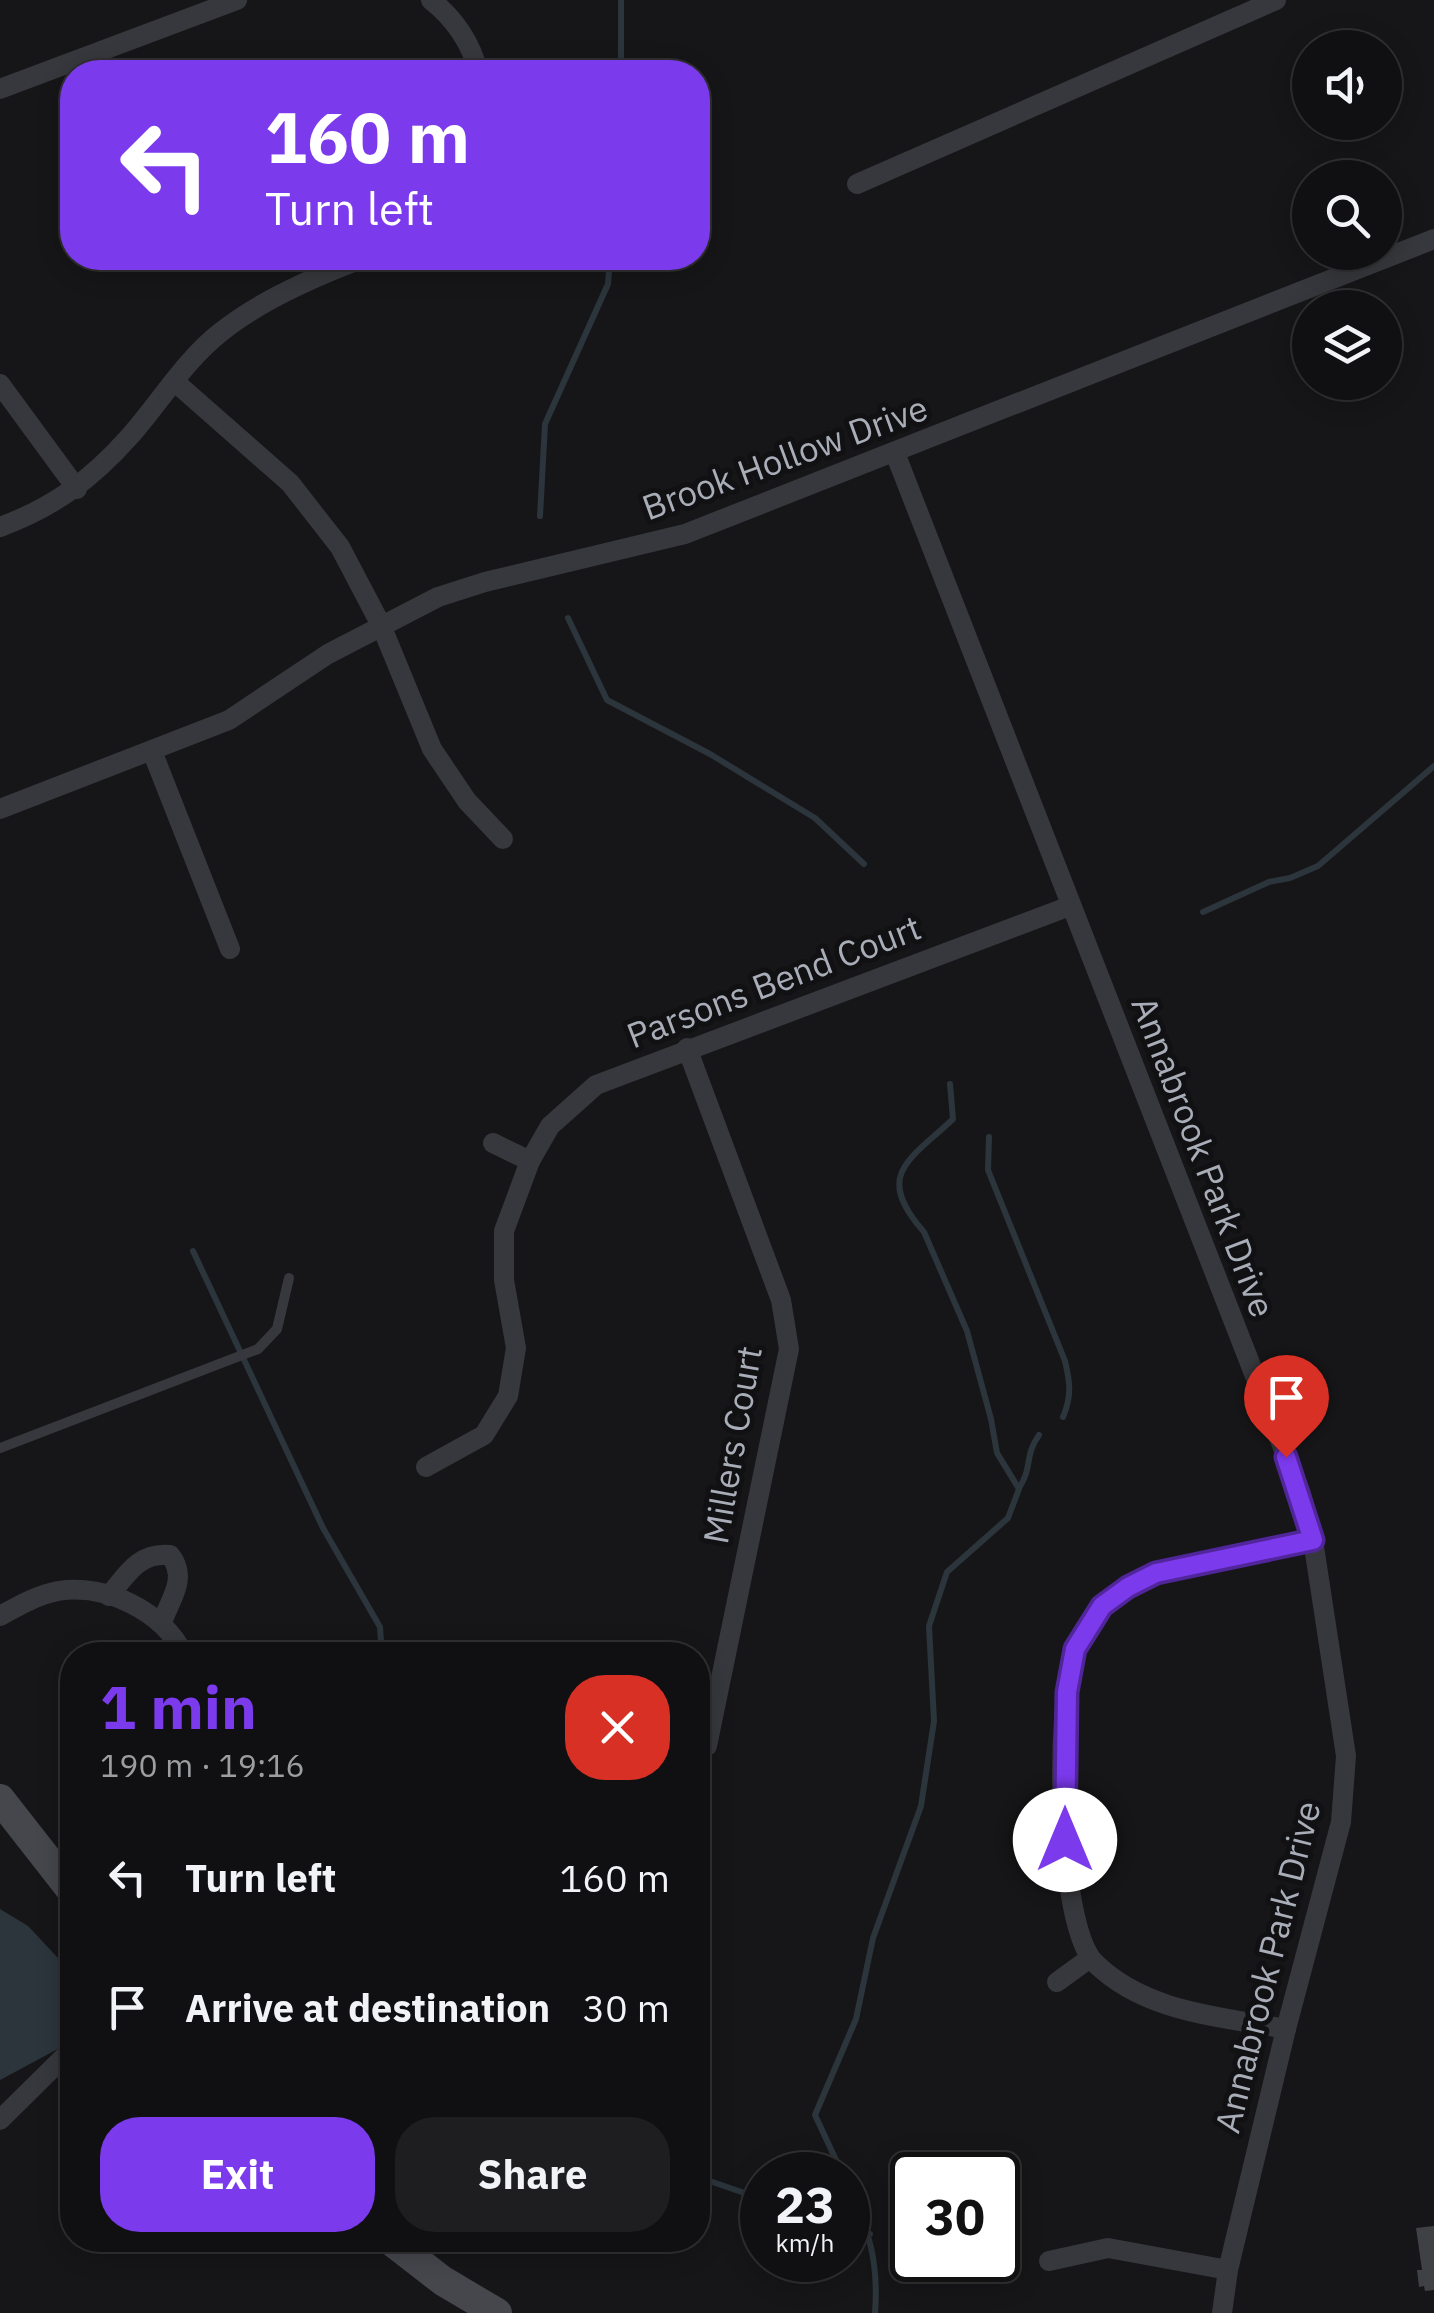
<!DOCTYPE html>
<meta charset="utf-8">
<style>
body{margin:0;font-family:"IBM Plex Sans",sans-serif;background:#1e1e20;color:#f1f3f6;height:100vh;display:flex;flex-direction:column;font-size:38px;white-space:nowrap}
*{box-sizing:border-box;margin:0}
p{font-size:32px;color:#9c9d9f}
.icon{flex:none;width:55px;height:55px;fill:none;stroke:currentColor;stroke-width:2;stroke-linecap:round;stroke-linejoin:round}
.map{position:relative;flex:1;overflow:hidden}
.panel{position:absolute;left:60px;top:1642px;width:650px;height:610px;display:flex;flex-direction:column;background:#101012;border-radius:40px;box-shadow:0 5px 25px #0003,0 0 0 2px #303032}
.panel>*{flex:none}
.hud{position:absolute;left:60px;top:60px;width:650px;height:210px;border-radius:40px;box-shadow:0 5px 25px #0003,0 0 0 2px #303032;background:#7c3aed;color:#fff;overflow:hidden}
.buttons{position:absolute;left:1292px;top:30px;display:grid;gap:20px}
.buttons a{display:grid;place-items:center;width:110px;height:110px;border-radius:50%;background:#101012;box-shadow:0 5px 25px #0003,0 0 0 2px #303032;font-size:50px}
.speed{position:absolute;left:740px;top:2152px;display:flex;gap:20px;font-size:50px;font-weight:700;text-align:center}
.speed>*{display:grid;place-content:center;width:130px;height:130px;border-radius:50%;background:#101012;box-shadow:0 5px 25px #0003,0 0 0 2px #303032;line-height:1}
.speed small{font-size:25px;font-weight:400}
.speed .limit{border:5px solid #111;border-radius:15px;background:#fff;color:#111}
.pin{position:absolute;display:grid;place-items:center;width:85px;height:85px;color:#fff;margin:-102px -42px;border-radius:50% 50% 50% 0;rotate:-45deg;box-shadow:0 0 10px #0007}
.pin .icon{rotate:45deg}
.me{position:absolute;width:110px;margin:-55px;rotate:0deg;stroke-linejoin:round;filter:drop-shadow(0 0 8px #0008)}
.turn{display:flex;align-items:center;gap:35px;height:210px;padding:0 40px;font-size:45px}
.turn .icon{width:130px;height:130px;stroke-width:2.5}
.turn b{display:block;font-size:70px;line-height:85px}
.round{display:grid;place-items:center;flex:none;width:105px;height:105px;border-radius:40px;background:#1e1e20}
.head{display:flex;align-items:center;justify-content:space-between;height:170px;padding:0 40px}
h1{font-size:60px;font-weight:700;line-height:75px;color:#7c3aed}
.cta{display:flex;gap:20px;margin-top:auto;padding:20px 40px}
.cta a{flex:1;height:115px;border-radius:40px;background:#7c3aed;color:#fff;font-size:40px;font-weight:700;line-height:115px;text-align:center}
.cta a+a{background:#1e1e20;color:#f1f3f6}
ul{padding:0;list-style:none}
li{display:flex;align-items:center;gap:30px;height:130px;padding:0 40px}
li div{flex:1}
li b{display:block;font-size:38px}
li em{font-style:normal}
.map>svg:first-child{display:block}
.water{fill:#2c353c}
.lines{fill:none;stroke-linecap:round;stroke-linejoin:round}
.stream{stroke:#2c353c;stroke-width:6}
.building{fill:#404145}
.lane{stroke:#37383d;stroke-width:10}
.street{stroke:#37383d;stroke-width:20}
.secondary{stroke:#45474d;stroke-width:30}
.route-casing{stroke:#51269a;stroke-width:25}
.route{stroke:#7c3aed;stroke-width:18}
.labels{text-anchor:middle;stroke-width:10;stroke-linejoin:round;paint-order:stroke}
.street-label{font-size:35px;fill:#a8adb8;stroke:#111113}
</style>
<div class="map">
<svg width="1434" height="2313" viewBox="0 0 1434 2313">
<rect width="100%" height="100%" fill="#161618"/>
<path class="water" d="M 0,1909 L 28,1926 L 72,1973 L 72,2035 L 69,2043 L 0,2080 Z"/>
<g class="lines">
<g class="stream">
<path d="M 621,72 L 621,0"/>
<path d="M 540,516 L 545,424 L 608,284 L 610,258"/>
<path d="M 568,618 L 607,700 L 710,754 L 815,818 L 864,864"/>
<path d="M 1203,912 L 1269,882 L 1290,878 L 1318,866 L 1434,766"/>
<path d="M 989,1137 L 988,1170 L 1065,1361 C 1070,1382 1072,1396 1063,1417"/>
<path d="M 193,1251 L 323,1528 L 380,1627 L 382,1655"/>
<path d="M 1019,1488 C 1033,1467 1024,1456 1039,1435"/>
<path d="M 843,2175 L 815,2115 L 856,2019 L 873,1938 L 921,1806 L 934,1721 L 929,1626 L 947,1572 L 1008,1518 L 1019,1489 L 997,1453 L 991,1419 L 967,1331 L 924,1232 C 873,1174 910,1160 953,1119 L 950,1084"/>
<path d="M 698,2177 L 762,2199"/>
<path d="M 848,2185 C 869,2232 879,2261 875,2313"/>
<path d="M 848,2227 L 870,2234"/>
</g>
</g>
<path class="building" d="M 1434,2226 L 1434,2290 L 1425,2291 L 1424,2286 L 1419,2287 L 1417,2270 L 1422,2270 L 1416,2228 Z"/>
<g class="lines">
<path class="lane" d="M 0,1448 L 258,1349 L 277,1329 L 289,1278"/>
<g class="street">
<path d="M 431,0 C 454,18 472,44 478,72"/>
<path d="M 0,89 L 237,0"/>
<path d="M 857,184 L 1276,0"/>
<path d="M 174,381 L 290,483 L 340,547 L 381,625 L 432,749 L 467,801 L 503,839"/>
<path d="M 0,384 L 77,489"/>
<path d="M 895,453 L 1301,1494 L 1313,1540 L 1346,1756 L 1341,1822 L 1286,2029 L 1228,2270 L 1222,2313"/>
<path d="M 0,527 C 54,507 92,479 130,436 C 160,402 185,360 221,332 C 258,302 319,275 364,258"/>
<path d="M 152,751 L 230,949"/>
<path d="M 0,809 L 229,720 L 328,654 L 438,597 L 485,582 L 685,534 L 1434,239"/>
<path d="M 687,1048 L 781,1300 L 789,1349 L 707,1746"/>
<path d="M 493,1143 L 530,1161"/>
<path d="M 426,1467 L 484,1435 L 508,1396 L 516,1348 L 504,1280 L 504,1231 L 530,1161 L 550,1126 L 596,1085 L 1070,906"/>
<path d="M 109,1596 C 127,1574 139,1552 170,1555 C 188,1578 171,1598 162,1622"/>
<path d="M 0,1616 C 18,1606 37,1595 58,1591 C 106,1583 164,1612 184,1655"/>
<path d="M 1057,1982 L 1090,1958"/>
<path d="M 1286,2029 C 1220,2016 1146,2013 1095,1963 C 1056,1924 1055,1701 1075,1649 C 1080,1636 1094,1615 1104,1605 C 1147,1562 1253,1553 1313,1540"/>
<path d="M 0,2120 L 72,2049"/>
<path d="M 1049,2261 L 1108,2248 L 1228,2270"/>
</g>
<g class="secondary">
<path d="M 0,1799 L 72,1891"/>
<path d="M 390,2240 L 443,2281 L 497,2313"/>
</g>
</g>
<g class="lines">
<g class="route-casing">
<path id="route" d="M 1065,1840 L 1067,1692 L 1075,1649 L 1102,1606 L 1128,1587 L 1156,1573 L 1313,1540 L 1286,1457"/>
</g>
<use href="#route" class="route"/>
</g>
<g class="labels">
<g class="street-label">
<text transform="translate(785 458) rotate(-20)" y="12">Brook Hollow Drive</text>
<text transform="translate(774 982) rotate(-21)" y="12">Parsons Bend Court</text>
<text transform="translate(1203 1157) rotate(69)" y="12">Annabrook Park Drive</text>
<text transform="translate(733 1445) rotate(-80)" y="12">Millers Court</text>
<text transform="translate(1268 1967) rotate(-76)" y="12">Annabrook Park Drive</text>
</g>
</g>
</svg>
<div class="buttons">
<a><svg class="icon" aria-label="sound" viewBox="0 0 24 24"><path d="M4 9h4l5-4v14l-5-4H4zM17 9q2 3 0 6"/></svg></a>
<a><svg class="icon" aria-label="search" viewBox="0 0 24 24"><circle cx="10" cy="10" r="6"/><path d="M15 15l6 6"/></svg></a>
<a><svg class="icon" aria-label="layers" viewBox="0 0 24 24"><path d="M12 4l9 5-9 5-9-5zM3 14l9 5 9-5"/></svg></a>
</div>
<div class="speed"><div>23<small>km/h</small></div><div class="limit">30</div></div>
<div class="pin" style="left:1286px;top:1457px;background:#d93025"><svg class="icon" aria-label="arrive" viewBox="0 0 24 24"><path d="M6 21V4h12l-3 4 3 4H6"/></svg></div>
<svg class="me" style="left:1065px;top:1840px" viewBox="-20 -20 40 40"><circle r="19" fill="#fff"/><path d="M0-13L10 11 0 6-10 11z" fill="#7c3aed"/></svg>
<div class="hud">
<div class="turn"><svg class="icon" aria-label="left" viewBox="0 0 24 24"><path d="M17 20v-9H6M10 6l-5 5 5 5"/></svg><div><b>160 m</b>Turn left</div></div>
</div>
<section class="panel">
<div class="head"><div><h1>1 min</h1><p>190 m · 19:16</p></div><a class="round" style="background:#d93025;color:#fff"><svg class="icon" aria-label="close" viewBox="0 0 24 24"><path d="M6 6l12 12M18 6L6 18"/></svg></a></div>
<ul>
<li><svg class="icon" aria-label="left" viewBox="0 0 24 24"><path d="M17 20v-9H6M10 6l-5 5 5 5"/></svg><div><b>Turn left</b></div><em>160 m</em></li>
<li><svg class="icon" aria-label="arrive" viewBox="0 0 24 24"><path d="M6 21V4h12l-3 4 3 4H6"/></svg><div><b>Arrive at destination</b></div><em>30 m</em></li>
</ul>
<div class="cta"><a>Exit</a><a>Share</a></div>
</section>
</div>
